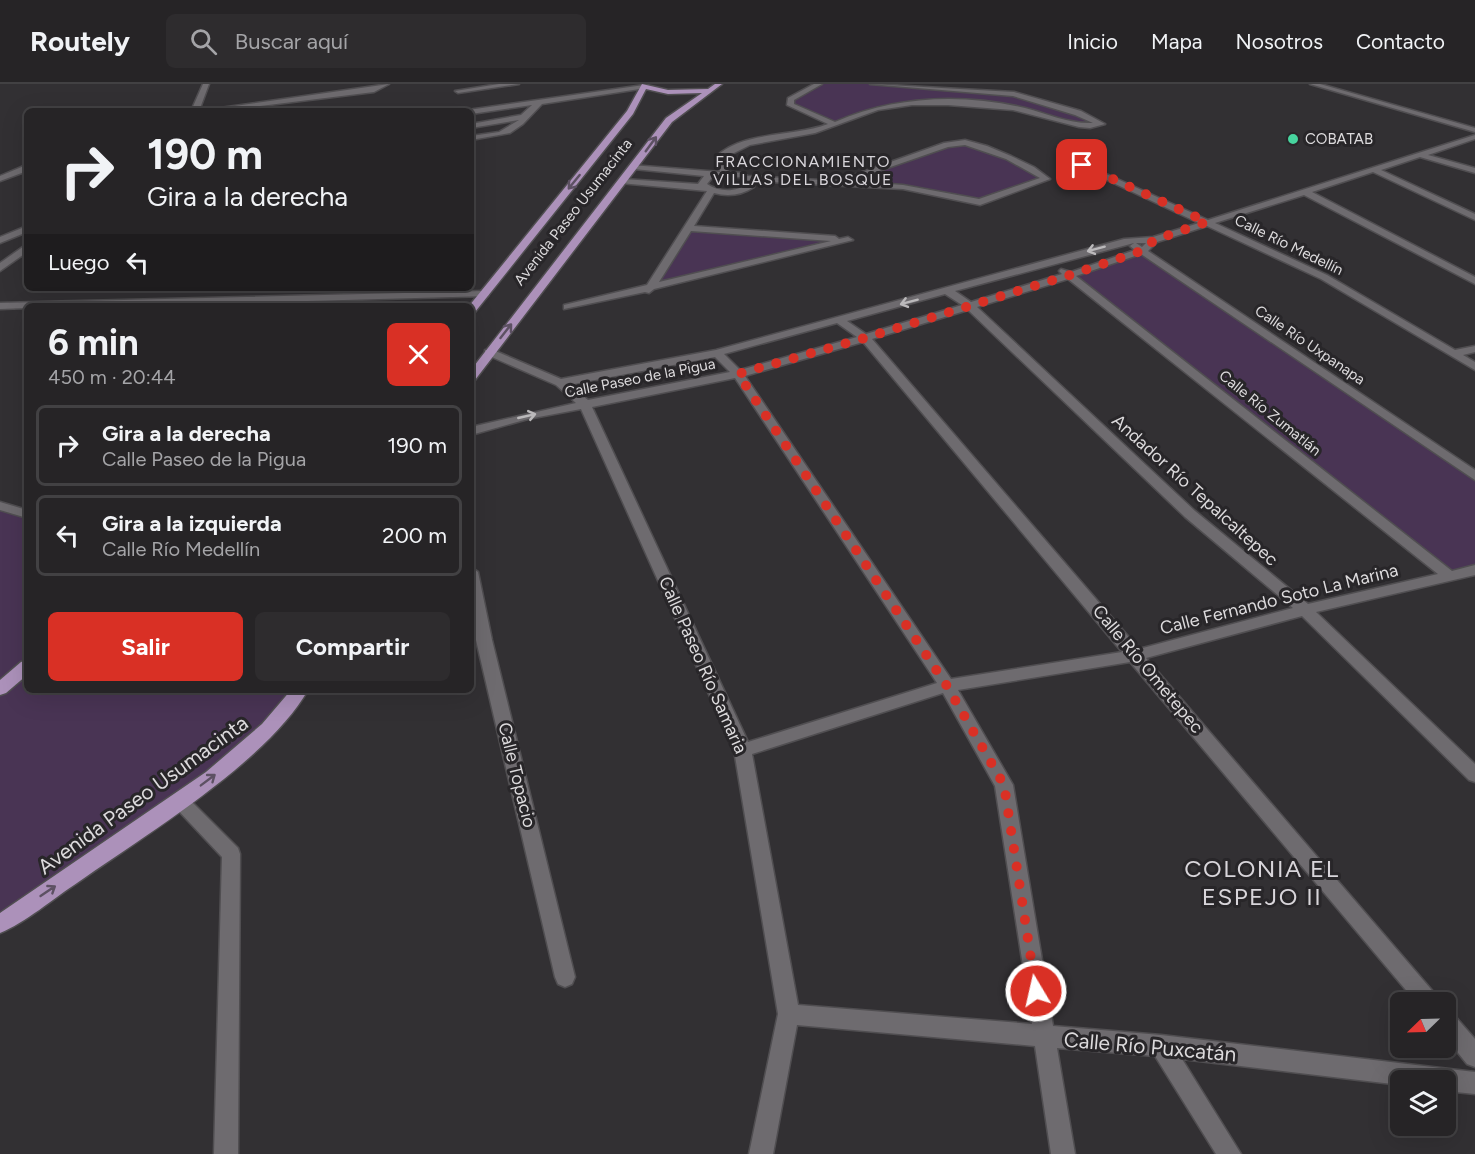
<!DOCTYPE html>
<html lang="es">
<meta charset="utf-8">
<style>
body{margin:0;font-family:Figtree,sans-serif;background:#2e2c2e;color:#f1f3f6;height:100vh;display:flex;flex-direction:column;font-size:22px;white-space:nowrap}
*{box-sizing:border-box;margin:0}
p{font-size:20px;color:#a4a4a7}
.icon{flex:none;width:33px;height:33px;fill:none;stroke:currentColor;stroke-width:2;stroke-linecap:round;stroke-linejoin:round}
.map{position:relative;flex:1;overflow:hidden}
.side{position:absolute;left:24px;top:219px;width:450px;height:390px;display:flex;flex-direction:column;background:#262426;border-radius:9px;box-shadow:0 6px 24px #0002,0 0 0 2px #424143}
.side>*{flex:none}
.hud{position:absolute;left:24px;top:24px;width:450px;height:183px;border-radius:9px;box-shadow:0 6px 24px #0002,0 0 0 2px #424143;background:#262426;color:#f1f3f6;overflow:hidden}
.needle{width:39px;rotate:247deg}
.buttons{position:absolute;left:1390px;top:908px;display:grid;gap:12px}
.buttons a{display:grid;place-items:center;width:66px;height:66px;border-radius:9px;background:#262426;box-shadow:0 6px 24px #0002,0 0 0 2px #424143;font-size:30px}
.pin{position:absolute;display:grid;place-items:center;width:51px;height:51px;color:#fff;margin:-26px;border-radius:12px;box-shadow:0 3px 9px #0006}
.me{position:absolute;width:66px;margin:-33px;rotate:351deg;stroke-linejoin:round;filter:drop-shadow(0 0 4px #0008)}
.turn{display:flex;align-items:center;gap:21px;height:126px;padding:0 24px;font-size:27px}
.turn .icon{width:78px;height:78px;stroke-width:2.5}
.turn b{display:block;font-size:42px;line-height:51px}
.then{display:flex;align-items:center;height:57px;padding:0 24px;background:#0003;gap:12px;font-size:22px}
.round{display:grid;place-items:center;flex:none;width:63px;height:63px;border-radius:9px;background:#2e2c2e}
.summary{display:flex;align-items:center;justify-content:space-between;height:102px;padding:0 24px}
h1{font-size:36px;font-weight:700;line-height:45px}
.action{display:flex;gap:12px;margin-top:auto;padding:12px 24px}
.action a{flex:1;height:69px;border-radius:9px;background:#d93025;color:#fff;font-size:24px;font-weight:700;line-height:69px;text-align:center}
.action a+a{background:#2e2c2e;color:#f1f3f6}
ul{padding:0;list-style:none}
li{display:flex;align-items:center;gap:18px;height:81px;margin:0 12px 9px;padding:0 12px;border:3px solid #424143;border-radius:9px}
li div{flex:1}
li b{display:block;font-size:22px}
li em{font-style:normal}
header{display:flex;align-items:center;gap:36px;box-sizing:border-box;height:84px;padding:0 30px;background:#262426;border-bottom:2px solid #424143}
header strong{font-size:28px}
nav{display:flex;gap:33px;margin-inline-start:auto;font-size:21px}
.search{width:420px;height:54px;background:#2e2c2e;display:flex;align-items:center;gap:15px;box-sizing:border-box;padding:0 21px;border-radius:9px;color:#a4a4a7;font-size:22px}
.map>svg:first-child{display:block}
.green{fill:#493454}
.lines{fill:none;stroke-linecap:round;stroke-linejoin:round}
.minor-casing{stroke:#504e51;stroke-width:3}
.tertiary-casing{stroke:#504e51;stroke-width:3}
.primary-casing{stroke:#504e51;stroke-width:3}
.minor{fill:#6e6b6f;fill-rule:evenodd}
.tertiary{fill:#6e6b6f;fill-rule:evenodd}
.primary{fill:#ac91ba;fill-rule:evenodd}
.oneway{stroke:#5d5163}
.oneway2{stroke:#bbb9bb}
.route{stroke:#d93025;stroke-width:10;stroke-dasharray:0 18}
.poi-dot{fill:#47d49e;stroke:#282629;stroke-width:2}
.labels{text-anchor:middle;stroke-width:6;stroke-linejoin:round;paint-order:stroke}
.far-poi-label{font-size:15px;fill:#dcdadc;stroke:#282629;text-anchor:start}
.far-street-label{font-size:15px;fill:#dcdadc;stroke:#282629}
.far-neighbourhood-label{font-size:16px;letter-spacing:1.5px;fill:#d8d5da;stroke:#282629}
.street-label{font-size:18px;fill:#dcdadc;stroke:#282629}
.near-street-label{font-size:21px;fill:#dcdadc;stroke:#282629}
.near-neighbourhood-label{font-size:24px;letter-spacing:1.5px;fill:#d8d5da;stroke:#282629}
</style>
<header>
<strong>Routely</strong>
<div class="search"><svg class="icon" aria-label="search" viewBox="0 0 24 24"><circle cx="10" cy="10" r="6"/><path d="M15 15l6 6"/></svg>Buscar aquí</div>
<nav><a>Inicio</a><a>Mapa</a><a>Nosotros</a><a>Contacto</a></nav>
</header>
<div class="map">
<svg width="1475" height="1070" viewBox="0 0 1475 1070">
<rect width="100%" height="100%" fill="#323033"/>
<g class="green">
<path d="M 819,0 L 873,0 L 1014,10 L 1101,40 L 1077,43 L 1062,36 L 1013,24 L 906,19 L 866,28 L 834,40 L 791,21 L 790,15 Z"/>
<path d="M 965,59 L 1026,82 L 1046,95 L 980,118 L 935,108 L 838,99 L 947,61 Z"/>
<path d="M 688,144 L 848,156 L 649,206 Z"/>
<path d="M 1144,166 L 1475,392 L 1475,486 L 1450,492 L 1070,191 Z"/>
<path d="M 0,422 L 27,430 L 27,606 L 300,606 L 266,649 L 0,840 Z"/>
</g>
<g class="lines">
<g class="minor-casing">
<g id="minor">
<path d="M 203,0 L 209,0 L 199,27 L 389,0 L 374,8 L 219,27 L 191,27 Z"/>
<path d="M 499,0 L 519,0 L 458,9 L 455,7 Z"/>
<path d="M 814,0 L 822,0 L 794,16 L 794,20 L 835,38 C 894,12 962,9 1025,24 C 1048,30 1069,40 1093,39 L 1075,31 L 1013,12 L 870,0 L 1014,8 L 1081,27 L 1105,40 L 1090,44 L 1079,43 L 1013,26 L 948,21 L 912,21 L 878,26 L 815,49 L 750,61 L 724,74 L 728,88 L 742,89 L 748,92 L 837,97 L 944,59 L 965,56 L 987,62 L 1011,72 L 1034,83 L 1050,95 L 980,121 L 903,105 L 755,97 L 754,103 C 742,111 728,113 714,109 L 694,142 L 835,152 L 839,155 L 848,153 L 853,156 L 654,205 L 649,209 L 645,208 L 564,225 L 564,221 L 647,201 L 707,107 L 620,99 L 619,97 L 623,95 L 698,100 L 704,92 L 634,85 L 631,85 L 631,81 L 720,88 L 716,73 C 741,47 795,53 828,40 L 787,21 L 788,14 ZM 965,61 L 1006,75 L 1040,94 L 979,115 L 903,101 L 850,97 L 948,63 ZM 724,92 L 740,93 L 748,99 C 736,109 719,108 707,100 L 711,95 ZM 691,147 L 831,157 L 659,198 Z"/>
<path d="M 1310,0 L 1320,0 L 1475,44 L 1475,48 Z"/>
<path d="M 644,1 L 646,4 L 542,20 L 523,40 L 510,49 L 471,56 L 471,52 L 499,48 L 519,36 L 471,44 L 471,40 L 521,31 L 532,21 L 471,30 L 468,26 Z"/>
<path d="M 1475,51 L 1475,55 L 1428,71 L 1475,84 L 1475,89 L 1420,73 L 1381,86 L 1475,130 L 1475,136 L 1373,88 L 1312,108 L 1475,193 L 1475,200 L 1304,111 L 1215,139 L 1327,191 L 1455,266 L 1475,262 L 1475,268 L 1463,271 L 1475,278 L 1475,286 L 1321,195 L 1207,142 L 1157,158 L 1148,167 L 1475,386 L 1475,396 L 1141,170 L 1076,192 L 1452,487 L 1475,481 L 1475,491 L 1316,528 L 1475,680 L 1475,698 L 1469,696 L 1302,532 L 1146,574 L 1436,911 L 1439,918 L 1416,918 L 1130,578 L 958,606 L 1013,701 L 1053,942 L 1161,951 L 1475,988 L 1475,1010 L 1446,1007 L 1446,996 L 1401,996 L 1401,1001 L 1182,975 L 1241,1070 L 1216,1070 L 1155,972 L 1057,964 L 1075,1070 L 1051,1070 L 1035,962 L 797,941 L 773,1070 L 749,1070 L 778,930 L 734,666 L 581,325 L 528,335 L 471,351 L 471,343 L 576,319 L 556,301 L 485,270 L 485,266 L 493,266 L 561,295 L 716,266 L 1124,155 L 1153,153 L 1199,139 L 1079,83 L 1078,81 L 1082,79 L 1208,136 ZM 1134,159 L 1130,162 L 1135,166 L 1071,188 L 1061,185 L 1059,187 L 1062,190 L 971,218 L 955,207 ZM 1136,159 L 1146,159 L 1142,163 ZM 1068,195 L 1438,490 L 1308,520 L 1195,427 L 977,223 ZM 945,210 L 962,221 L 866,250 L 847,237 ZM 968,226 L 1185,433 L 1293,524 L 1139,565 L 872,255 ZM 837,239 L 857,253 L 740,286 L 724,270 ZM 863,258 L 1122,568 L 951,595 L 745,292 ZM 715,273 L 730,288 L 588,316 L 569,301 ZM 735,294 L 937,599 L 748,658 L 592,323 ZM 943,609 L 995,702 L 1032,940 L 798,921 L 752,670 Z"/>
<path d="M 24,82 L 27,82 L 27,87 L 0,97 L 0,92 Z"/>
<path d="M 27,142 L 27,148 L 0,159 L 0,153 Z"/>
<path d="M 27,160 L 27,168 L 0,187 L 0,179 Z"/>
<path d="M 484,207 L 489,210 L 488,212 L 122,222 L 27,222 L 27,224 L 0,225 L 0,219 Z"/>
<path d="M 471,483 L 478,488 L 492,556 L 575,893 L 572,900 L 565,903 L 558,900 L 555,893 L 476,556 L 471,527 Z"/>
<path d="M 180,710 L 186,712 L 238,764 L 240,770 L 238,1070 L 214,1070 L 222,773 L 174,722 L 171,717 L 174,712 Z"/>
<path d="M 1446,928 L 1454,931 L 1475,955 L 1475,983 L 1467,980 L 1446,954 Z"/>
</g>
</g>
<g class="tertiary-casing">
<path id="tertiary" d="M 0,418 L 27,426 L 27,434 L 0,426 Z"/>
</g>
<g class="primary-casing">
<g id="primary">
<path d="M 642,0 L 668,6 L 708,5 L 715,0 L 722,0 L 672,38 L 475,296 L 471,297 L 471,286 L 666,34 L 702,9 L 668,10 L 646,5 L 633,30 L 475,228 L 471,229 L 471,222 L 469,222 L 627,27 Z"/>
<path d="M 27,576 L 27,591 L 6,609 L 0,611 L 0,596 L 21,578 Z"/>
<path d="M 291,606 L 308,606 C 267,678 145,751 77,799 C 54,814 25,839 0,849 L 0,829 L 206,688 L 262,640 Z"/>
</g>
</g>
<use href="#minor" class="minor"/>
<use href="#tertiary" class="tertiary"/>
<use href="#primary" class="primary"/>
</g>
<defs><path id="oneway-shaft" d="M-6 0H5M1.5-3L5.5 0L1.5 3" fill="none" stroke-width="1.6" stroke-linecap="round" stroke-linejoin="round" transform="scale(1.5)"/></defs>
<g class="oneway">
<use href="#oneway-shaft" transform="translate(651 60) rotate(-54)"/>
<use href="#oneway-shaft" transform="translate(574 98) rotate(129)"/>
<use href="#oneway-shaft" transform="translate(506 247) rotate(-52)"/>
<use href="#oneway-shaft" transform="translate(208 696) rotate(-37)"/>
<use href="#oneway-shaft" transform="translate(48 807) rotate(-34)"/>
</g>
<g class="oneway2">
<use href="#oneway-shaft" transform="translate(1096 165) rotate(165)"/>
<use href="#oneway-shaft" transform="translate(909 218) rotate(165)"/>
<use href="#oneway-shaft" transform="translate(527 332) rotate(-13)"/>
</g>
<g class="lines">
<path class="route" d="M 1036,907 L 1004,701 L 947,602 L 738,290 L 865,254 L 1070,191 L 1144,166 L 1154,156 L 1207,138 L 1082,81"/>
</g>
<circle class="poi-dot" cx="1293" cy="55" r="6"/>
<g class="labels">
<g class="far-poi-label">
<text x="1305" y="60">COBATAB</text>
</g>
<g class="far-street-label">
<text transform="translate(573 128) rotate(-52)" y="5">Avenida Paseo Usumacinta</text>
<text transform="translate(1289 161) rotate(26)" y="5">Calle Río Medellín</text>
<text transform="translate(1310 261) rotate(34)" y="5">Calle Río Uxpanapa</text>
<text transform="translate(640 294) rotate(-11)" y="5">Calle Paseo de la Pigua</text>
<text transform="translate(1270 329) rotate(39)" y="5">Calle Río Zumatlán</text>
</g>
<g class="far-neighbourhood-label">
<text x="803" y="83">FRACCIONAMIENTO<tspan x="803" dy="18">VILLAS DEL BOSQUE</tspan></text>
</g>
<g class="street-label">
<text transform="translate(1195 406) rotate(42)" y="6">Andador Río Tepalcaltepec</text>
<text transform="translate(1279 515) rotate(-14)" y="6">Calle Fernando Soto La Marina</text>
<text transform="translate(703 581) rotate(66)" y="6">Calle Paseo Río Samaria</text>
<text transform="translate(1148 585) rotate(50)" y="6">Calle Río Ometepec</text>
<text transform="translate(517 691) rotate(76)" y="6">Calle Topacio</text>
</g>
<g class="near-street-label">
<text transform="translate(143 711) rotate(-36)" y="7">Avenida Paseo Usumacinta</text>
<text transform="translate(1150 963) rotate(5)" y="7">Calle Río Puxcatán</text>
</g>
<g class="near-neighbourhood-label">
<text x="1262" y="793">COLONIA EL<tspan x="1262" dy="28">ESPEJO II</tspan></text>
</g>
</g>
</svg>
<div class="buttons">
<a><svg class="needle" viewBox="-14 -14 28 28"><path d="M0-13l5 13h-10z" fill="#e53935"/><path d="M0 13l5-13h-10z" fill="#a4a4a7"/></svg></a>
<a><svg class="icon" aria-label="layers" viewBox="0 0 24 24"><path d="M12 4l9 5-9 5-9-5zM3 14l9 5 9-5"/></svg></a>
</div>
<div class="pin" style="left:1082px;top:81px;background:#d93025"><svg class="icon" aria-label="arrive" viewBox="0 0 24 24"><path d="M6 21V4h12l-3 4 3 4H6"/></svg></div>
<svg class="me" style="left:1036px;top:907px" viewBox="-20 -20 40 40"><circle r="17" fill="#d93025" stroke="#fff" stroke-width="3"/><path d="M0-11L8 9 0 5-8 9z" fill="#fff"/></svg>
<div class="hud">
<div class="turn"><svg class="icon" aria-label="right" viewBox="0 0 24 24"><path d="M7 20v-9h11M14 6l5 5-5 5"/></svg><div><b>190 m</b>Gira a la derecha</div></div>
<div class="then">Luego<svg class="icon" aria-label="left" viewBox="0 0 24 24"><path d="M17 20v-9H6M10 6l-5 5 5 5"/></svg></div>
</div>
<section class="side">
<div class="summary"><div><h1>6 min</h1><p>450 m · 20:44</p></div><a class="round" style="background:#d93025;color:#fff"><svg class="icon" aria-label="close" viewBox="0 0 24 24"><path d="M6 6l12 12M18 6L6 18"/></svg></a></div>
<ul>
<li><svg class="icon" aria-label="right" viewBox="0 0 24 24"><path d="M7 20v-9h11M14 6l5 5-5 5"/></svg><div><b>Gira a la derecha</b><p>Calle Paseo de la Pigua</p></div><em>190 m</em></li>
<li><svg class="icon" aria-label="left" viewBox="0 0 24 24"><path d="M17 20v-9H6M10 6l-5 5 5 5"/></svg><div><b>Gira a la izquierda</b><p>Calle Río Medellín</p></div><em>200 m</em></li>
</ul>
<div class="action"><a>Salir</a><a>Compartir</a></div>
</section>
</div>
